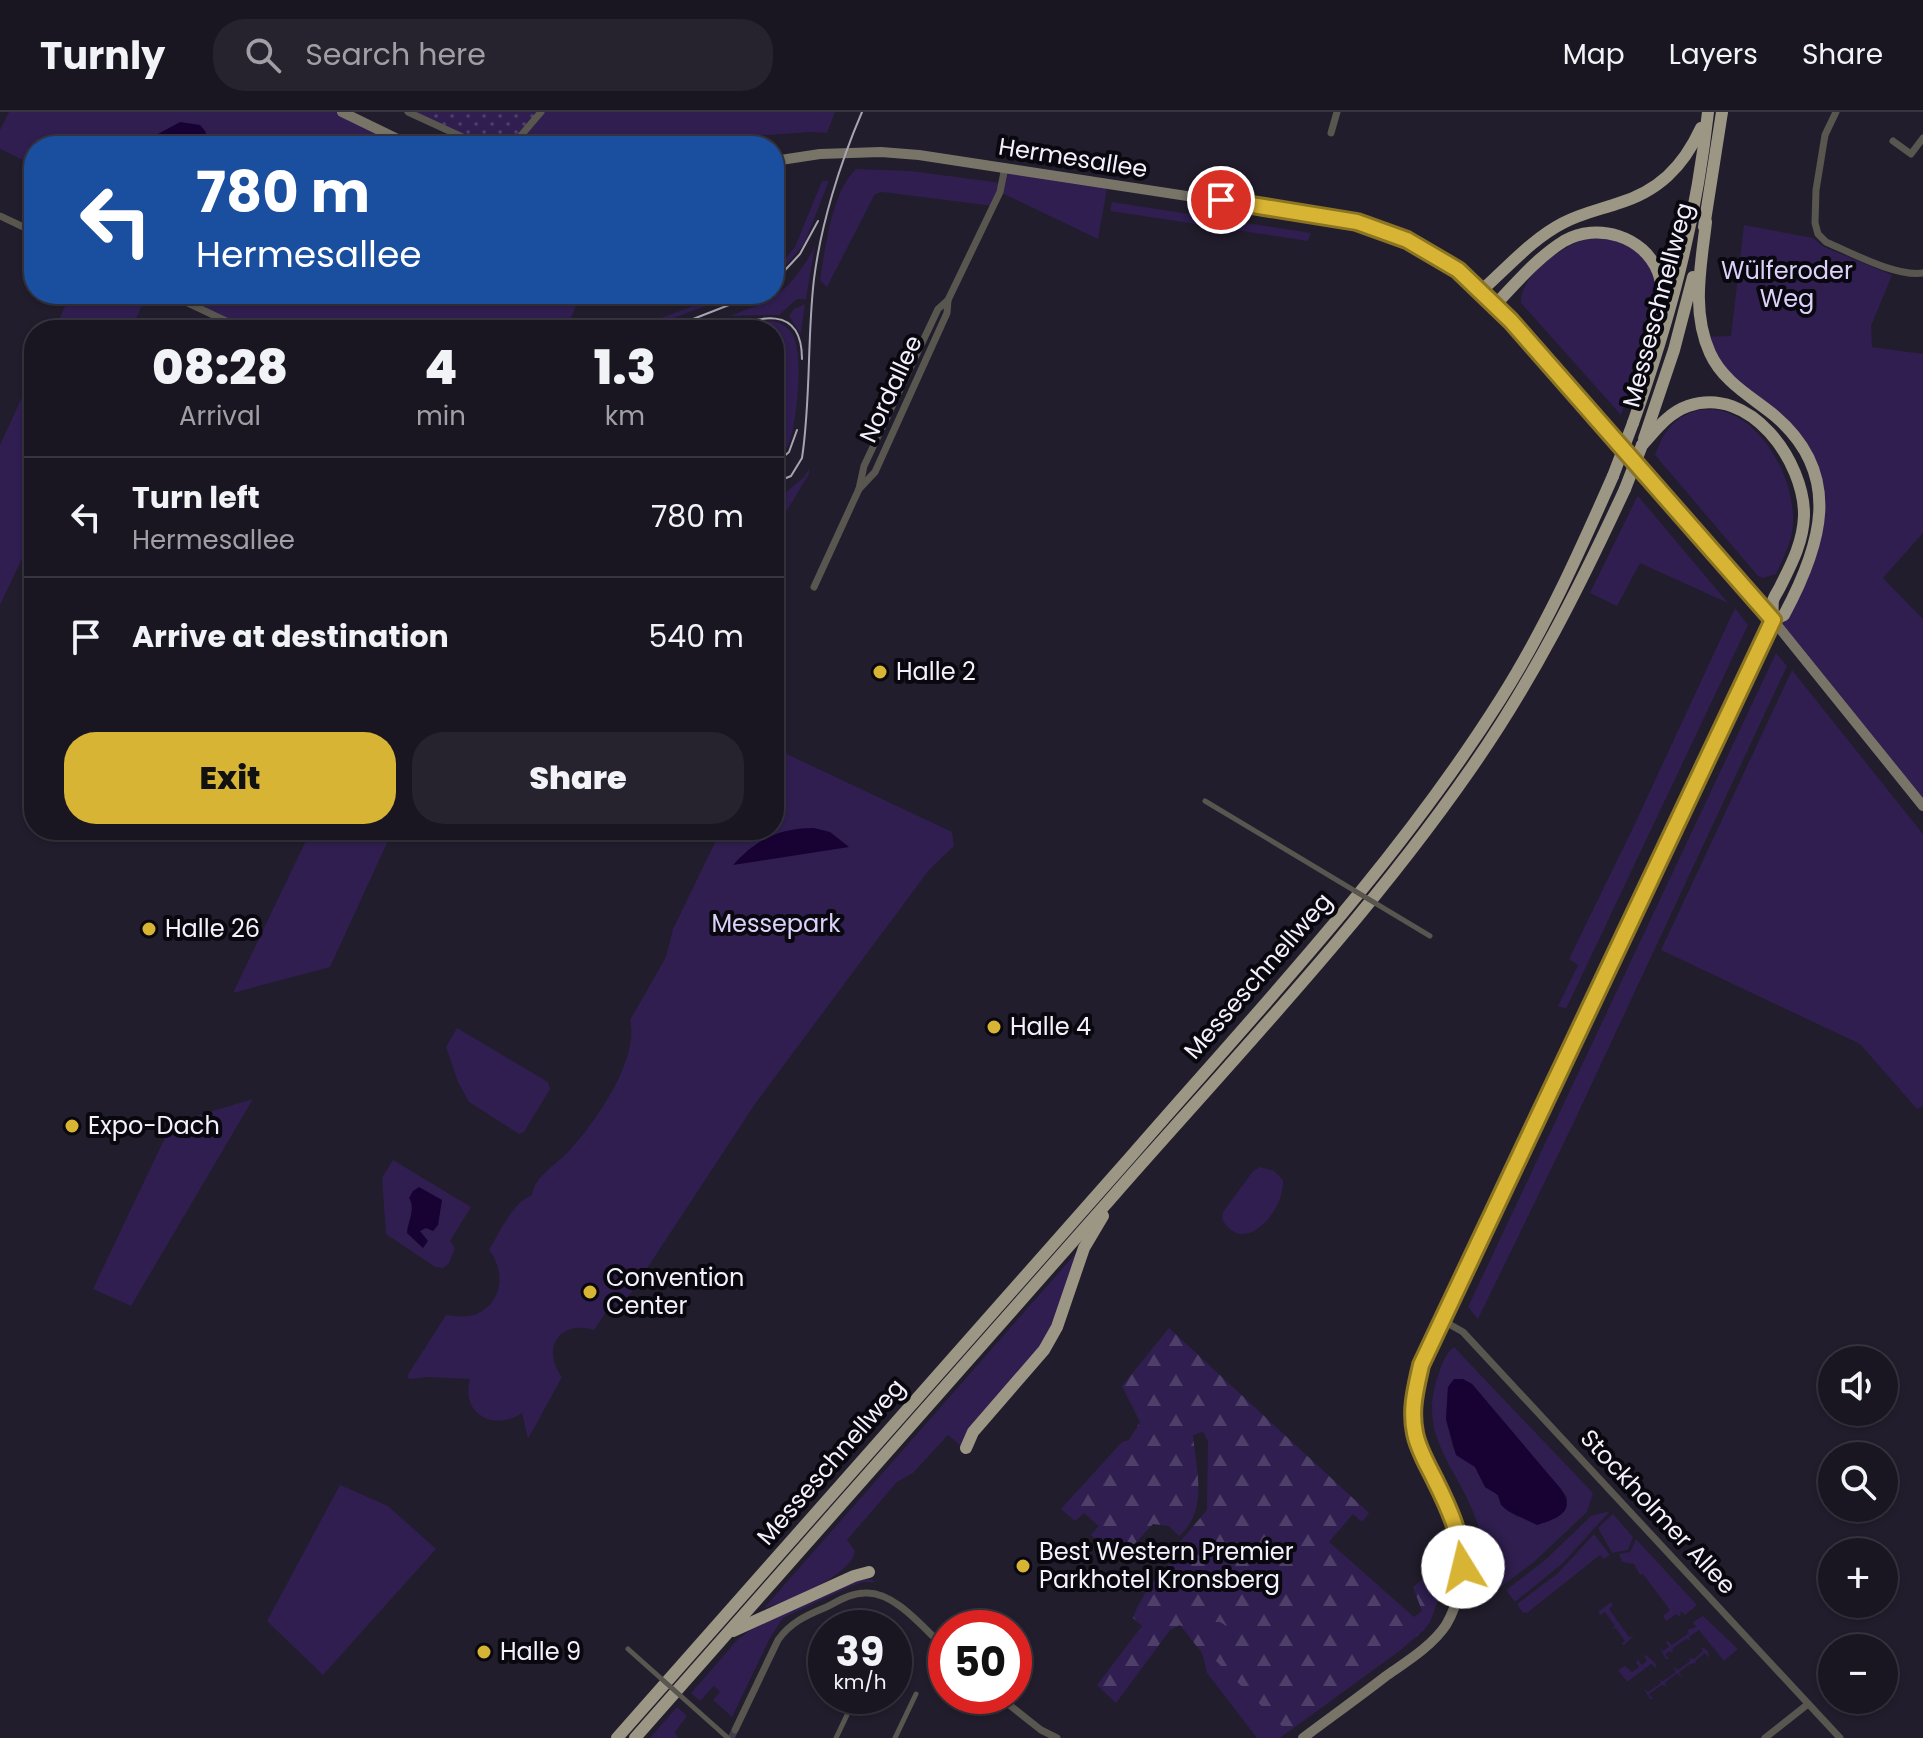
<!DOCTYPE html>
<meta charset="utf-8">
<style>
body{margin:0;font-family:Poppins,sans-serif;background:#26232e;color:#f1f3f6;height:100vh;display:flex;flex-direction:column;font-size:30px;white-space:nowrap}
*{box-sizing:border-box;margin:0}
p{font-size:26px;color:#9f9fa5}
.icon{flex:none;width:44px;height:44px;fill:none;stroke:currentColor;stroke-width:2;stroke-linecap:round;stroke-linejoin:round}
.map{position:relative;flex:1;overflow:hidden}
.details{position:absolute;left:24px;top:208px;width:760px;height:520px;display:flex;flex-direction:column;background:#191621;border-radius:32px;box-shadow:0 2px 6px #0004,0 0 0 2px #37353f}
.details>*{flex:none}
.top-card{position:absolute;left:24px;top:24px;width:760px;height:168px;border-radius:32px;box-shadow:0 2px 6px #0004,0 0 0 2px #37353f;background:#1a4fa0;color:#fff;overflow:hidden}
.tools{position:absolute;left:1818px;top:1234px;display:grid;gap:16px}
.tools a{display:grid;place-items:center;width:80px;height:80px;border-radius:50%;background:#191621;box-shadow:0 2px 6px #0004,0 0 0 2px #37353f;font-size:40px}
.speed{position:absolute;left:808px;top:1498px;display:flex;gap:16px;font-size:40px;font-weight:700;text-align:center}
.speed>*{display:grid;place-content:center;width:104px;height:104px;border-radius:50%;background:#191621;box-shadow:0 2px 6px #0004,0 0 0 2px #37353f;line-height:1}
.speed small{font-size:20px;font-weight:400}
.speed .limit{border:12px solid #d22;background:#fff;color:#111}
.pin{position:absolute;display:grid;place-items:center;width:68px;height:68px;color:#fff;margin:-34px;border:4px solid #fff;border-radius:50%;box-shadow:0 2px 8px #0007}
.me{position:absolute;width:88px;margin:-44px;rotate:351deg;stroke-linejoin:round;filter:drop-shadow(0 0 6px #0008)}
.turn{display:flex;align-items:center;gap:28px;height:168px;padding:0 40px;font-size:36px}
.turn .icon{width:104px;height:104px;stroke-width:2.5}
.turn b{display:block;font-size:56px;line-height:68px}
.eta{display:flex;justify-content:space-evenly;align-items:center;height:136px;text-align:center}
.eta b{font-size:48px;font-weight:800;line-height:56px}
.button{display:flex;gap:16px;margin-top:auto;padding:16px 40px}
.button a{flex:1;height:92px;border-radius:32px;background:#d8b434;color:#111;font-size:32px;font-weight:800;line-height:92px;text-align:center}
.button a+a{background:#26232e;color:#f1f3f6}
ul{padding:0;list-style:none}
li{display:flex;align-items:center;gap:24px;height:120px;padding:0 40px;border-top:2px solid #37353f}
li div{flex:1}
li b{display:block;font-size:30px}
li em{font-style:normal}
header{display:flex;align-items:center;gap:48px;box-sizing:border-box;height:112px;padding:0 40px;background:#191621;border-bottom:2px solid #37353f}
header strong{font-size:38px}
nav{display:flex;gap:44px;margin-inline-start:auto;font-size:28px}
.search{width:560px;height:72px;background:#26232e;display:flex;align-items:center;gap:20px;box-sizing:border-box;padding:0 28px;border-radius:32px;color:#9f9fa5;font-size:30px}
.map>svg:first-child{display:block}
.green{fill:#2f1e4f;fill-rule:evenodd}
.forest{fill:url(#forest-firs)}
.garden{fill:url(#garden-dots)}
.water{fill:#180234}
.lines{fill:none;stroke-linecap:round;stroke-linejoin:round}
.minor-tunnel{stroke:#413d4b;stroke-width:7;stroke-dasharray:7 3.5;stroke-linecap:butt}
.pedestrian{stroke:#58564e;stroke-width:5}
.minor{stroke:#58564e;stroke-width:7}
.secondary{stroke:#787468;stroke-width:10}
.trunk{stroke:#9c9684;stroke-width:12}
.tram{stroke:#a8a5b1;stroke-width:2}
.pedestrian-bridge{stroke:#58564e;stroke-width:5}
.trunk-bridge{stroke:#9c9684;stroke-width:12}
.route-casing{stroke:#8c7522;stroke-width:20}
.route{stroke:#d8b434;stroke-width:14}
.poi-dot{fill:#d8b434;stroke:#0a080f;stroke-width:3}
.labels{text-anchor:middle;stroke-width:8;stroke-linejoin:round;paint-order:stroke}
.street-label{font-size:24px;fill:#f4f1fc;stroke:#0a080f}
.park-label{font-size:24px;fill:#dbd1fb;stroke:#0a080f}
.poi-label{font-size:24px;fill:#f4f1fc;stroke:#0a080f;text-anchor:start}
</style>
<header>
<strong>Turnly</strong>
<div class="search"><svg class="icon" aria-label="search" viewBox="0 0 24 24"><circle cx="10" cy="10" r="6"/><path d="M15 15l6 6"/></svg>Search here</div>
<nav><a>Map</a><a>Layers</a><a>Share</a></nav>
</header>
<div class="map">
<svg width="1923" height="1626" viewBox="0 0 1923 1626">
<defs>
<pattern id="forest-firs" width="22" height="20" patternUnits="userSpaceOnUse" patternTransform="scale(2)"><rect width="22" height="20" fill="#2f1e4f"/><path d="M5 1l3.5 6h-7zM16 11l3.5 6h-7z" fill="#4e3f69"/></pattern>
<pattern id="garden-dots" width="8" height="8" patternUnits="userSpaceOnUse" patternTransform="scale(2)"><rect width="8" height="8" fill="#2f1e4f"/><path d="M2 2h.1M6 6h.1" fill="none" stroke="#4e3f69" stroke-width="1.8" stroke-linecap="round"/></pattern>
</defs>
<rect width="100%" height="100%" fill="#211d2c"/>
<g class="green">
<path d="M 9,0 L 342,0 L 412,34 L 34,34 L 34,53 L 0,37 L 0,18 Z"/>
<path d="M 541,0 L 835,0 L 827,21 L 811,20 L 753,24 L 691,34 L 512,34 Z"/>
<path d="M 1005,55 L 1108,71 L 1098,127 L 1000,80 L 993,94 L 882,80 L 875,82 L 827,175 L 820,168 C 825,137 832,79 856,57 L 911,59 L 1002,71 Z"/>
<path d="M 822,69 L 829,69 L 804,132 L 774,167 L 774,160 L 795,135 Z"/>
<path d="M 1112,90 L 1311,121 L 1308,129 L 1110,99 Z"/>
<path d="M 1744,113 L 1813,126 L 1824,135 L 1892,163 L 1871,214 L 1872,235 L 1923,242 L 1923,421 L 1883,466 L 1923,507 L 1923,694 L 1773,508 L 1785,502 L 1820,403 L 1803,338 L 1739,276 L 1704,225 L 1731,224 Z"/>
<path d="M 1604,126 C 1697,144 1641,248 1621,303 L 1521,191 C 1519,167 1553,142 1573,132 C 1583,127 1594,127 1604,126 Z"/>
<path d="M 815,134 L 806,187 L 797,187 L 779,203 L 731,204 C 741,199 754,195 765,190 C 789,178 803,156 815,134 Z"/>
<path d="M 71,182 L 147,182 L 131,218 L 54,218 Z"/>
<path d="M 169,182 L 582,182 L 565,218 L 245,218 Z"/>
<path d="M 725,182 L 752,182 L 730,192 L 727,186 L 642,218 L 629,218 Z"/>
<path d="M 805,192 L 801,221 L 800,221 L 789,204 L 794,197 Z"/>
<path d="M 760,209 C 774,208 786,211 793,223 C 804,242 797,316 787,336 C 784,342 780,345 774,349 L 774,218 L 731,218 Z"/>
<path d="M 34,259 L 34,421 L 0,493 L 0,333 Z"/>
<path d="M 1699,298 C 1705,298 1712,297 1717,298 C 1766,306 1800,377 1792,421 C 1789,435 1782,449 1776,462 L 1763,466 L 1758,464 L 1655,343 C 1664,319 1673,305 1699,298 Z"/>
<path d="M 809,357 L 809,362 L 784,403 L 776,407 L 776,398 L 780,393 L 776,390 L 778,387 L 803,366 Z"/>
<path d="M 1638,383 L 1638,384 L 1728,491 L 1640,451 L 1617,494 L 1590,481 Z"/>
<path d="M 1735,496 L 1748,513 L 1566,897 L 1558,894 L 1578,853 L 1569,847 L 1632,718 Z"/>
<path d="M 1776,541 L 1787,554 L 1573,1012 L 1478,1207 L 1468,1195 Z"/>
<path d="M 1792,558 L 1923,722 L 1923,994 L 1917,997 L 1860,932 L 1661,838 Z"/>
<path d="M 774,636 L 952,720 L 954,734 L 929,758 L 755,992 L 623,1193 L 616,1195 L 614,1189 L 608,1190 L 607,1199 L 594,1218 C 559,1207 541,1237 562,1265 L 528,1327 L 522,1301 C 494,1320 460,1302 470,1267 L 429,1265 L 409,1267 L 407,1264 L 446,1203 C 456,1204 467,1206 477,1202 C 504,1189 505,1158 489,1138 C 500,1120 512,1091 532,1083 C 535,1064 554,1054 567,1041 C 594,1013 640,947 630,908 L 666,845 L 673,817 L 721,718 L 774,718 Z"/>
<path d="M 311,718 L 393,718 L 330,855 L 233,881 Z"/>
<path d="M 457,916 L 548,970 L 550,977 L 524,1020 L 519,1022 L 469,990 L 458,970 L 446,935 Z"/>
<path d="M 253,987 L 131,1194 L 93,1177 L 172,1011 Z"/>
<path d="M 393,1048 L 471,1095 L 450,1129 L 455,1136 L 449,1151 L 443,1156 L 435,1155 L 386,1122 L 382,1066 Z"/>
<path d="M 1260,1055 L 1274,1059 L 1283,1068 C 1285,1098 1244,1147 1222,1107 L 1223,1100 L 1253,1059 Z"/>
<path d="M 1076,1141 L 1054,1211 L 1042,1235 L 962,1335 L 948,1323 L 913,1361 L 897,1370 L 847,1428 L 855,1439 C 853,1463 785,1491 764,1496 Z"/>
<path d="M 1454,1235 L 1593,1381 L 1587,1400 L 1569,1417 L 1534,1450 L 1475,1494 C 1482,1470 1486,1446 1480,1421 C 1466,1362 1413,1328 1439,1261 C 1442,1251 1446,1241 1454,1235 ZM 1472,1272 L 1560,1376 L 1567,1385 L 1567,1394 L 1518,1405 L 1508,1399 L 1496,1381 L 1485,1375 L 1475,1355 L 1453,1336 L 1446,1307 L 1448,1275 Z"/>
<path d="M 340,1373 L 388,1394 L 436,1437 L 323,1563 L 267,1509 Z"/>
<path d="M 1610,1399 L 1563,1451 L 1515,1490 L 1506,1478 L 1544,1449 L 1591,1404 Z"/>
<path d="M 1613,1402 L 1633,1425 L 1628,1438 L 1612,1441 L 1598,1416 Z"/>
<path d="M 1594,1422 L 1610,1443 L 1604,1447 L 1600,1443 L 1527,1501 L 1522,1500 L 1517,1492 L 1558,1461 Z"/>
<path d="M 1636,1427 L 1697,1493 L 1685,1503 L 1681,1499 L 1680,1505 L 1676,1502 L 1666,1509 L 1663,1504 L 1670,1498 L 1643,1462 L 1640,1463 L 1634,1452 L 1622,1450 L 1619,1442 L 1630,1440 Z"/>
<path d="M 869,1467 L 877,1470 L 863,1470 L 849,1475 L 783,1506 L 770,1526 L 732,1605 L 713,1588 L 720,1580 L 714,1574 L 700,1589 L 691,1581 L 738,1527 L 758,1512 L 856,1469 Z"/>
<path d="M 1611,1490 L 1613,1493 L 1609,1497 L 1629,1525 L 1634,1524 L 1624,1533 L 1621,1532 L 1625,1529 L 1616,1516 L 1611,1517 L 1615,1514 L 1605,1500 L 1600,1503 L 1598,1500 Z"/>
<path d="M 1703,1504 L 1738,1537 L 1724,1549 L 1699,1518 L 1689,1525 L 1691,1528 L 1686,1527 L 1673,1536 L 1672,1541 L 1670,1539 L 1665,1542 L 1669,1547 L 1666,1547 L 1659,1535 L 1663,1539 L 1669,1535 L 1666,1530 L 1668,1529 L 1672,1533 L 1689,1521 L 1687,1518 L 1696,1515 L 1693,1510 Z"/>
<path d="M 1210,1509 L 1220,1510 L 1232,1518 L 1235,1531 L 1231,1537 L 1225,1538 L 1258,1588 L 1288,1620 L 1280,1626 L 1257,1626 L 1207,1561 L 1202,1541 L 1206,1541 Z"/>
<path d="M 1700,1534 L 1708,1539 L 1709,1546 L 1705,1541 L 1695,1549 L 1696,1551 L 1690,1552 L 1679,1560 L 1682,1566 L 1677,1561 L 1665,1571 L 1667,1574 L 1662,1573 L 1649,1582 L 1653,1587 L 1650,1587 L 1644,1577 L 1648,1580 L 1661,1571 L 1659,1568 L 1663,1569 L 1676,1560 L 1673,1554 L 1678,1558 L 1690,1549 L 1689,1546 L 1694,1547 L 1703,1539 Z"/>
<path d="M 1646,1543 L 1656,1552 L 1656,1556 L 1651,1552 L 1627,1570 L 1618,1558 L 1625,1554 L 1632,1560 L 1639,1555 L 1636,1550 L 1638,1548 L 1642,1553 L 1647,1549 L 1644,1544 Z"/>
<path d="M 677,1595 L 687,1604 L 675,1620 L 678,1626 L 650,1626 Z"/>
</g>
<path class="forest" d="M 1169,1216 L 1369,1401 L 1362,1410 L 1353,1402 L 1329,1430 L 1414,1505 L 1422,1499 L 1413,1475 L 1422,1468 L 1439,1486 L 1430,1510 L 1424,1518 L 1398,1540 L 1288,1620 L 1213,1546 L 1216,1537 L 1231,1537 L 1235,1530 L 1232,1518 L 1220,1510 L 1210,1510 L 1210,1536 L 1206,1541 L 1202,1541 L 1180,1513 L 1170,1518 L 1116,1591 L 1097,1573 L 1142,1514 L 1133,1506 C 1142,1480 1160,1462 1178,1442 L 1173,1438 L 1207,1398 L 1208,1329 L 1203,1320 L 1193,1323 C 1196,1358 1209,1398 1179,1424 L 1169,1414 L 1153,1412 L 1124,1443 C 1110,1441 1101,1432 1091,1423 L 1099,1414 L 1084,1401 L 1075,1409 L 1061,1397 L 1122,1330 L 1129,1328 L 1140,1310 L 1122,1274 Z"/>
<path class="garden" d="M 411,0 L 539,0 L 511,34 L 483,34 Z"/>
<g class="water">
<path d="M 180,10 L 200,13 L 206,20 L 202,34 L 143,34 L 158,22 Z"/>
<path d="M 814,716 L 830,720 L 849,735 L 733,753 C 756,727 780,716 814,716 Z"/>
<path d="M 419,1075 L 442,1088 L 438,1113 L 433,1119 L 426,1116 L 420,1119 L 428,1129 L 423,1136 L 407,1121 C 408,1109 416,1097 409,1086 L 413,1079 Z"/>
<path d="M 1454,1267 L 1463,1267 L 1472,1272 L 1560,1376 C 1578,1399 1557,1407 1537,1413 L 1508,1399 L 1501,1393 L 1498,1383 L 1485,1375 L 1475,1355 L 1456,1343 L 1446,1307 L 1448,1275 Z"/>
</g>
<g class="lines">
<path class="minor-tunnel" d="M 731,1626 L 735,1618"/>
<g class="pedestrian">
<path d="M 836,1626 L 856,1584"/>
<path d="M 895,1626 L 916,1582"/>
</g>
<g class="minor">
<path d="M 408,0 L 482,34"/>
<path d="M 1836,0 L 1825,23 L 1816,78 L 1815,111 L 1818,122 L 1826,130 C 1852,141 1896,165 1923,161"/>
<path d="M 1331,21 L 1337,0"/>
<path d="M 1893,29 L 1911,42 L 1923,26"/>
<path d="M 512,34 L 541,0"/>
<path d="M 0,104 L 34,120"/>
<path d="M 169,182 L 245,218"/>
<path d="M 859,377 L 875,360 L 947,201 L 948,188 L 1000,80 L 1005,55"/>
<path d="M 814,475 L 859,377 L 864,354 L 938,197 L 948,188"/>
<path d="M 1442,1208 L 1463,1220 L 1840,1626"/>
<path d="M 998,1584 L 1041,1618 L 1057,1626"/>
<path d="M 735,1618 L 778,1528 C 790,1511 805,1504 824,1496 C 837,1490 850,1481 865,1481 C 895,1479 925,1518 946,1537"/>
<path d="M 1765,1626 L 1808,1592"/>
</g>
<g class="secondary">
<path d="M 342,0 L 412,34"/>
<path d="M 774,49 L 820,42 L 881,40 L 919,43 L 1357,110 L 1407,128 L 1433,142 L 1458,158 L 1496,192 L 1773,508 L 1923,694"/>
<path d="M 1303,1626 C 1331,1605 1359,1585 1386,1564 C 1406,1550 1432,1534 1446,1513 C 1459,1491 1465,1461 1462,1436 C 1460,1416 1450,1398 1441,1380 C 1415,1324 1406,1316 1421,1253 L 1773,508"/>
</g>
<g class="trunk">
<path d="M 1704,115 L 1722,0"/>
<path d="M 1482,178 C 1508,155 1532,127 1563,111 C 1580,102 1598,98 1616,92 C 1658,80 1683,55 1701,16"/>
<path d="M 1496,192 C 1517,170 1538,145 1564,129 C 1597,110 1644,124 1658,160 C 1665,178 1661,198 1661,216"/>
<path d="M 1633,311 C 1670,207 1696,110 1708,0"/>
<path d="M 1644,327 L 1674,238 L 1693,165"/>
<path d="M 1642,333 C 1656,318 1668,301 1688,294 C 1750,272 1805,350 1804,404 C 1803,430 1792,451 1781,473 C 1779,478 1774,484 1773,489 C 1772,495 1773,502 1773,508 L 1784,503 C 1821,434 1844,363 1775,304 C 1752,285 1723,270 1710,241 C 1691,199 1701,154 1706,110"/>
<path d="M 966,1336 L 973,1320 L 1044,1238 L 1057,1215 L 1084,1136 L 1103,1104"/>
<path d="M 733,1519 L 854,1464 L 869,1460"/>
<path d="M 617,1626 C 788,1431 962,1237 1133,1042 C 1260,896 1396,753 1500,588 C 1545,517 1579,441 1613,364"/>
<path d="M 635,1626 C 795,1445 954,1264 1114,1083 C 1235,945 1365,809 1470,658 C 1532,570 1580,474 1625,377"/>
</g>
<g class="tram">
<path d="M 774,170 L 800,142 L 818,109"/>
<path d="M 665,218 L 757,182"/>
<path d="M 704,218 L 732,208"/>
<path d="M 723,218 C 758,205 802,191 802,247"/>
<path d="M 774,353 L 789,340 L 797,318"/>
<path d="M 774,371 L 791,364 L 802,346 C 811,287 807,226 814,167 C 821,112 840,51 862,0"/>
</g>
<g class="pedestrian-bridge">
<path d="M 1205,689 L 1430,824"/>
<path d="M 628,1537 L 728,1626"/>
</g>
<g class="trunk-bridge">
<path d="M 1613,364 L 1633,311"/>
<path d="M 1625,377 L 1642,333"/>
</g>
</g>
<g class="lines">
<g class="route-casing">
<path id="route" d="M 1221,88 L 1357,110 L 1407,128 L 1458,158 L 1511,209 L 1773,508 L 1421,1253 C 1416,1276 1410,1297 1415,1321 C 1418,1337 1427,1352 1434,1366 C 1449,1396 1461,1422 1463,1455"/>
</g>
<use href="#route" class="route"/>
</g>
<g class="poi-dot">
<circle cx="880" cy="560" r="8"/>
<circle cx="149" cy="817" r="8"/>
<circle cx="994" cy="915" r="8"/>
<circle cx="72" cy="1014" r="8"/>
<circle cx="590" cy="1180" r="8"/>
<circle cx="1023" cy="1454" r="8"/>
<circle cx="484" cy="1540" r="8"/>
</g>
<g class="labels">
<g class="street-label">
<text transform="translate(1073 46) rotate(9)" y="8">Hermesallee</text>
<text transform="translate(1658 193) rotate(-75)" y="8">Messeschnellweg</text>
<text transform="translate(891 277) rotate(-65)" y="8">Nordallee</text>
<text transform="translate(1258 864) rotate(-49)" y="8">Messeschnellweg</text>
<text transform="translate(831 1350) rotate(-49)" y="8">Messeschnellweg</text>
<text transform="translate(1658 1400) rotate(47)" y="8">Stockholmer Allee</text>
</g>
<g class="park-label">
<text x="1787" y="167">Wülferoder<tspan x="1787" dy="28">Weg</tspan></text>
<text x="776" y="820">Messepark</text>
</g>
<g class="poi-label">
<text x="896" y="568">Halle 2</text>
<text x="165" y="825">Halle 26</text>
<text x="1010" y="923">Halle 4</text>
<text x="88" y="1022">Expo-Dach</text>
<text x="606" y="1174">Convention<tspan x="606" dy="28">Center</tspan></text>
<text x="1039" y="1448">Best Western Premier<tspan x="1039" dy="28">Parkhotel Kronsberg</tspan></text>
<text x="500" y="1548">Halle 9</text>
</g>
</g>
</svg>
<div class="tools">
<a><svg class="icon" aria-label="sound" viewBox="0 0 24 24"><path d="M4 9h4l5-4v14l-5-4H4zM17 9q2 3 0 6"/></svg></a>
<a><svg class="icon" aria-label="search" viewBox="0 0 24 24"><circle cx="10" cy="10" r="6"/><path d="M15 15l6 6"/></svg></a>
<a>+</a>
<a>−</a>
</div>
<div class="speed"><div>39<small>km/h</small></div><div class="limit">50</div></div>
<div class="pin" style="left:1221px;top:88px;background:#d93025"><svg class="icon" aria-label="arrive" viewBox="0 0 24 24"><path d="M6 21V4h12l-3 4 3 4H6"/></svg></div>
<svg class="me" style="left:1463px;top:1455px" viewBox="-20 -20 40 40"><circle r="19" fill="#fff"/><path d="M0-13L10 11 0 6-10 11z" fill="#d8b434"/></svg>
<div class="top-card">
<div class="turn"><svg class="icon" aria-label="left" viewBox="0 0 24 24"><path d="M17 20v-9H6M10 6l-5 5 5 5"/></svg><div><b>780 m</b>Hermesallee</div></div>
</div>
<section class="details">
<div class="eta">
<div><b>08:28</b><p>Arrival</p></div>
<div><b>4</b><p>min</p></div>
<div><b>1.3</b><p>km</p></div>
</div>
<ul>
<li><svg class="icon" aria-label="left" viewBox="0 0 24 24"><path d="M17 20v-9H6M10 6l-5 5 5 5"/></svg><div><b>Turn left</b><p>Hermesallee</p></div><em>780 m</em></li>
<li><svg class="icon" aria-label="arrive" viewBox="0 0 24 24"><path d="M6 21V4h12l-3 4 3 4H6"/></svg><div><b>Arrive at destination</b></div><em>540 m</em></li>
</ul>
<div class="button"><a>Exit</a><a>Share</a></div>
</section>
</div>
